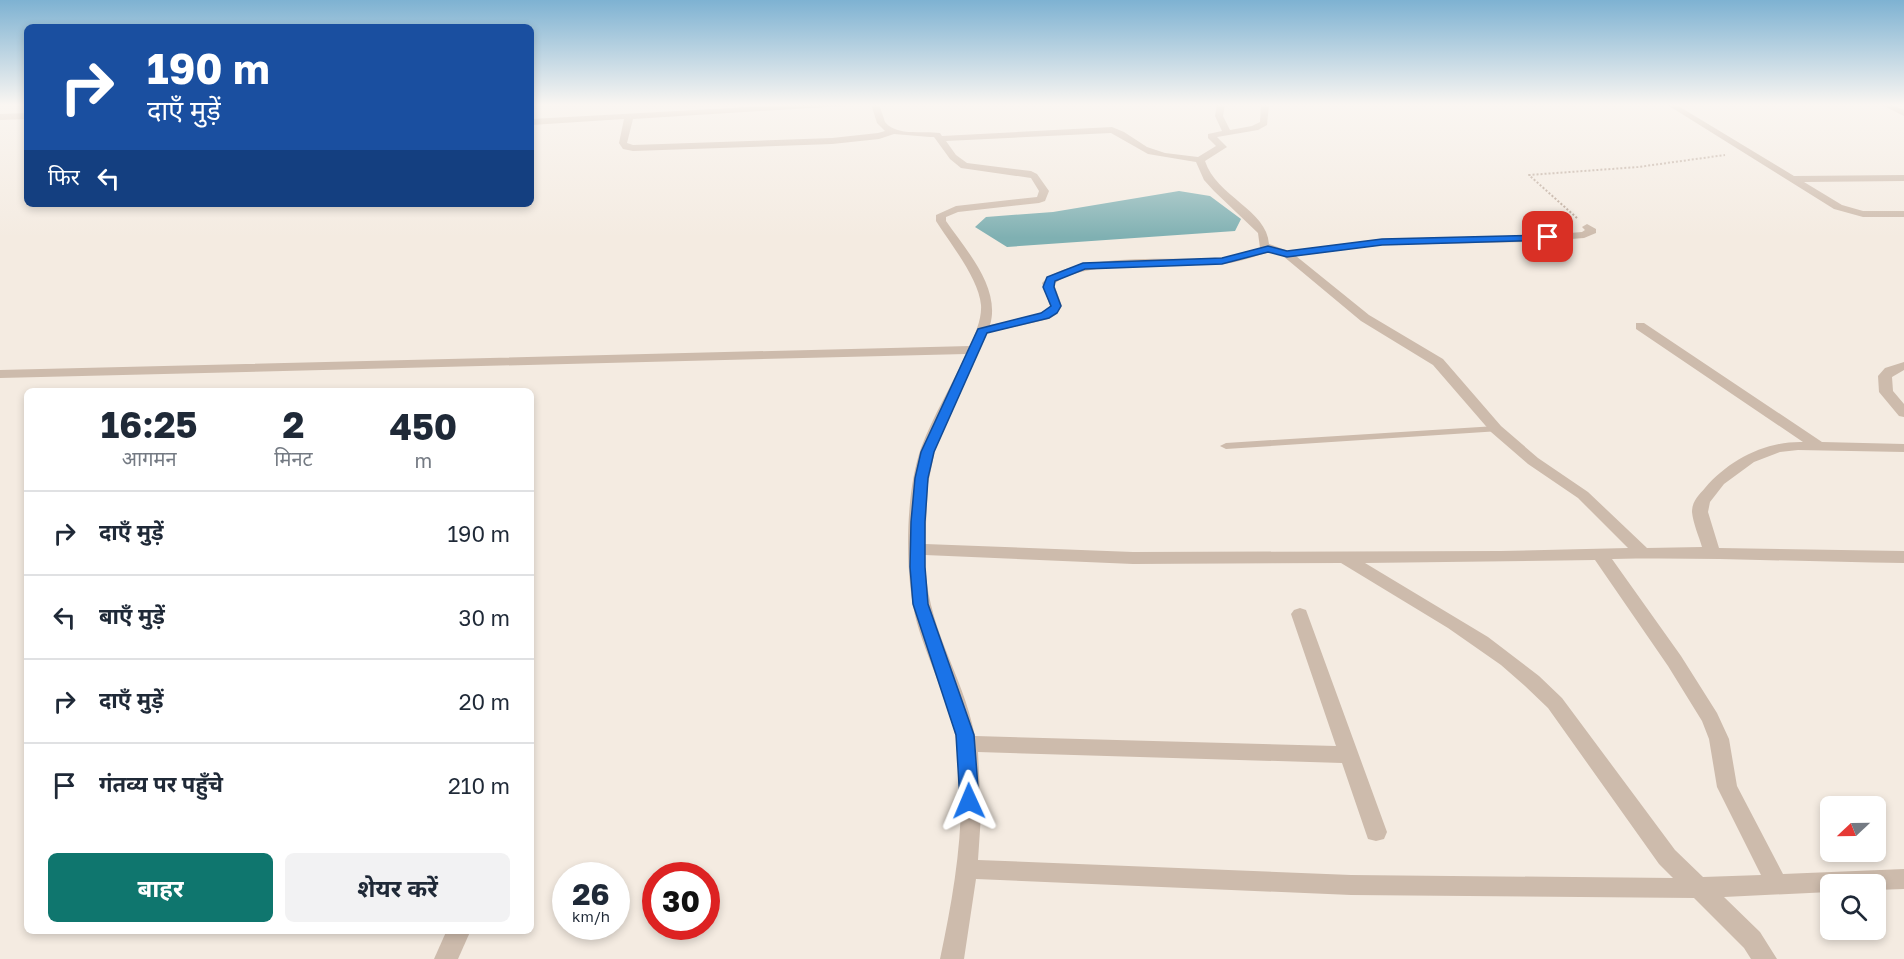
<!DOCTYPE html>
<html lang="hi">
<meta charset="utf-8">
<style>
body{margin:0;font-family:"Golos Text","Noto Sans Devanagari",sans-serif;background:#f2f2f3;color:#1f2937;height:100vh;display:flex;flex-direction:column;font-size:22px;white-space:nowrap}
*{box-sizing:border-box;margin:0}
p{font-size:20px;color:#747a83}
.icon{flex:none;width:33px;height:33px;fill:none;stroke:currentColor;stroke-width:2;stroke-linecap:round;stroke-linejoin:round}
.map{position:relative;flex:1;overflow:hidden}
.panel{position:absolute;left:24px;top:388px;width:510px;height:546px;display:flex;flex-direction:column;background:#fff;border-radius:9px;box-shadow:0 3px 9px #0003}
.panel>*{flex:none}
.top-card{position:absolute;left:24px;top:24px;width:510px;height:183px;border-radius:9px;box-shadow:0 3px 9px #0003;background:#1a4fa0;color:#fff;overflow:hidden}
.needle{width:39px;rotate:248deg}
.controls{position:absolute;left:1820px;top:796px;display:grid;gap:12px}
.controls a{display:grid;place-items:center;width:66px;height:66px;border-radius:9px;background:#fff;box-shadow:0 3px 9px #0003;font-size:30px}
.speed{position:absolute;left:552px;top:862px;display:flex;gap:12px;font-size:30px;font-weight:700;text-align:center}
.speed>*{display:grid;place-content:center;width:78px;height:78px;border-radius:50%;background:#fff;box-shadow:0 3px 9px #0003;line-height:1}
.speed small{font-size:15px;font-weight:400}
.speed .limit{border:9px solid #d22;background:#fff;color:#111}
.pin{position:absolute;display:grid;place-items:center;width:51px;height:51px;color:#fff;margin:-26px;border-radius:12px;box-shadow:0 3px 9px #0006}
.me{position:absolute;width:66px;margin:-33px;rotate:359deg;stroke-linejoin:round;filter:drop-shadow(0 0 4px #0008)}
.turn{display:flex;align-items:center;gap:21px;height:126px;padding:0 24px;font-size:27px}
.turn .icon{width:78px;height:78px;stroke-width:2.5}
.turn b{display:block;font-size:42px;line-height:51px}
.then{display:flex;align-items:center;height:57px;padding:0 24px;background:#0003;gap:12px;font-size:22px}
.eta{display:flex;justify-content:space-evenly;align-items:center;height:102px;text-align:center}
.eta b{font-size:36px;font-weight:700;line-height:42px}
.action{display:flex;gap:12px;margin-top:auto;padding:12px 24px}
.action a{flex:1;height:69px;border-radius:9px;background:#0f766e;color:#fff;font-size:24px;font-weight:700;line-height:69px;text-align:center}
.action a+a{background:#f2f2f3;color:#1f2937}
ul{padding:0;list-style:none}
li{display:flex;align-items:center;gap:18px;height:84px;padding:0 24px;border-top:2px solid #e0e1e3}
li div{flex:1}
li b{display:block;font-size:22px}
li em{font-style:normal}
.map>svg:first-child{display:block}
.water{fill:#7fb0b2}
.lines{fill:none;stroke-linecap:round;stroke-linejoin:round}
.path{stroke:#b9a596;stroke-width:2;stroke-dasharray:2 2;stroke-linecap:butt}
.lane{fill:#cdbbac;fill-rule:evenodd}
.street{fill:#cdbbac;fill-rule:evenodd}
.route{fill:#1a73e8;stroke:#114b97;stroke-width:1.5}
</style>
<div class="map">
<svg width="1904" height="959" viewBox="0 0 1904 959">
<rect width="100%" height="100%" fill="#f4ebe1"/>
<path class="water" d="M 1179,191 L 1210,196 L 1241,219 L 1235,231 L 1007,247 L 975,227 L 986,217 L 1053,212 Z"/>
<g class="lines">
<path class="path" d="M 1577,218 L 1529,175 L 1638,167 L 1725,155"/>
<path class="lane" d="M 1496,426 L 1502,429 L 1500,431 L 1226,449 L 1220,446 L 1226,443 Z"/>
<g class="street">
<path d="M 807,104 L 846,104 L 842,106 L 633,119 L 627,143 L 633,145 L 832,138 L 878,133 L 885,131 L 877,123 L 871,104 L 879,104 L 885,122 C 897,137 923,130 940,133 L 942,136 L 1112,127 L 1124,132 L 1147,147 L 1165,153 L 1198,157 L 1216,146 L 1208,138 L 1208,134 L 1222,131 L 1215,116 L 1217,104 L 1225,104 L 1223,116 L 1230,130 L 1252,126 L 1260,122 L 1261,104 L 1269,104 L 1267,125 L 1258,130 L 1217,137 L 1227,147 L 1205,161 C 1216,196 1267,210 1269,244 L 1288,251 L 1382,239 L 1532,236 L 1582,232 L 1585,230 L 1582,227 L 1587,224 L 1596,229 L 1596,233 L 1584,238 L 1532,242 L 1382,245 L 1296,256 L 1369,315 L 1443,359 L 1501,426 L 1538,458 L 1588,492 L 1647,548 L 1702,547 C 1699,537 1693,523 1692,512 C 1692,501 1699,495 1705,488 C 1729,460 1765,441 1803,442 L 1636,329 L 1636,323 L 1644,323 L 1822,442 L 1904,444 L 1904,452 L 1798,450 L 1780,452 L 1754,462 L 1724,484 L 1710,502 L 1708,512 L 1719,548 L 1904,551 L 1904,563 C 1807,562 1709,557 1612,559 L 1681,656 L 1717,713 L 1729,739 L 1737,786 L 1783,874 L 1904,869 L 1904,889 L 1875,890 L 1875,885 L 1830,885 L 1830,892 L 1724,897 L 1760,932 L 1777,959 L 1751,959 L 1744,948 L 1694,898 L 1351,895 L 976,879 L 964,959 L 940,959 C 954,893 966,824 959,757 C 954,710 930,668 917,623 C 904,577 905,493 921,448 C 933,416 952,385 966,354 L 0,378 L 0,370 L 970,346 C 975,334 982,319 981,305 C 979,279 950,243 936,221 L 936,215 L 956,206 L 1037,197 L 1039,191 L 1031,178 L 961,168 L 950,159 L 934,137 L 930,137 L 894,134 L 879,139 L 832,144 L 633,151 L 623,149 L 619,143 L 624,119 L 531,125 L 531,119 ZM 1111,133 L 1148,154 L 1196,162 L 1204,180 L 1214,191 L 1258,233 L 1260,248 C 1246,252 1233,257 1219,258 C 1177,261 1070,251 1042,283 L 1050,306 C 1038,320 1007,321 990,325 C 1001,288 966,250 946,221 L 946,217 L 958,212 L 1039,203 L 1045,201 L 1049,191 L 1037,174 L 1031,171 L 967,163 L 956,155 L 946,141 ZM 1270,252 L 1283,256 L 1361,321 L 1433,365 L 1491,432 L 1528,464 L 1578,498 L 1628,548 L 1501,551 L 1133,552 L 925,544 L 928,484 L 935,450 L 987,333 L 1049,319 L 1057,314 L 1062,306 L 1054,284 C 1087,258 1178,268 1221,264 C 1238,263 1254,256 1270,252 ZM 925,555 L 1133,564 L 1341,563 L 1448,628 L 1501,665 L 1525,686 L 1548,708 L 1659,864 L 1673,878 L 1351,875 L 978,860 L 981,815 L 978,752 L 1342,763 L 1368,839 L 1376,841 L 1384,839 L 1387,832 L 1306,610 L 1300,608 L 1294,610 L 1291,614 L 1336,746 L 975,736 C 962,670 925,628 925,555 ZM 1595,560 L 1668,666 L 1702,721 L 1709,739 L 1717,787 L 1761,875 L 1703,877 L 1675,850 L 1562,698 L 1539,676 L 1488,637 L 1365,563 Z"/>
<path d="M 1666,104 L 1675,104 L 1794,176 L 1904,175 L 1904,181 L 1804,182 L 1842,205 L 1863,211 L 1904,211 L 1904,217 L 1863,217 L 1834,209 Z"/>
<path d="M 1880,104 L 1890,104 L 1904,110 L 1904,116 Z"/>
<path d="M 27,113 L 27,119 L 0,120 L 0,114 Z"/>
<path d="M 1904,362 L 1904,370 L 1892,377 L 1893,391 L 1904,404 L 1904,417 L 1899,416 L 1879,392 L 1878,376 L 1885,368 Z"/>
<path d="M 446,932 L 470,932 L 458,959 L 434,959 Z"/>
</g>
</g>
<linearGradient id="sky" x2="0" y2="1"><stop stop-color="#7eb2d2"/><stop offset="0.44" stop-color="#faf6f2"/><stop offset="1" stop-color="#faf6f2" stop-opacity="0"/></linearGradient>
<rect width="1904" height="238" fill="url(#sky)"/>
<path class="route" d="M 1548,235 L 1552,237 L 1551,240 L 1382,245 L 1287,257 L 1268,252 L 1222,264 L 1085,269 L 1055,281 L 1054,287 L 1061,306 L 1057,313 L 1049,318 L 987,333 L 934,452 L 928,478 L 925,522 L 925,567 L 928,604 L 974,735 L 979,801 L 976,806 L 969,809 L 963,806 L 960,801 L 956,735 L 913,604 L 910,567 L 911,522 L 915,478 L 921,452 L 978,329 L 1041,313 L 1051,306 L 1043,287 L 1047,277 L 1083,263 L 1222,258 L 1268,246 L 1287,251 L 1382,239 Z"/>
</svg>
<div class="controls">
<a><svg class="needle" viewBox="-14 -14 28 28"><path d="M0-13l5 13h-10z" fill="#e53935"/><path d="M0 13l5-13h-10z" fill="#747a83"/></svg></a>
<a><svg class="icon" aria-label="search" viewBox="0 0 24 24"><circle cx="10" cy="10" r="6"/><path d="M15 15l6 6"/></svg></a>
</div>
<div class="speed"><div>26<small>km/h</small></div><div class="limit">30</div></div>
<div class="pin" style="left:1548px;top:237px;background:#d93025"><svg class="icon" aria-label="arrive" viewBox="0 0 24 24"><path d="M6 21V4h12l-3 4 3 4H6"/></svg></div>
<svg class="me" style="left:969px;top:801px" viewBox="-20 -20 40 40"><path d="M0-17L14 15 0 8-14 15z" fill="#1a73e8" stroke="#fff" stroke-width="4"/></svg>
<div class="top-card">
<div class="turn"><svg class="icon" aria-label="right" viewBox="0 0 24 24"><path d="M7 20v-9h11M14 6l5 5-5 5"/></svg><div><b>190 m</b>दाएँ मुड़ें</div></div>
<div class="then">फिर<svg class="icon" aria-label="left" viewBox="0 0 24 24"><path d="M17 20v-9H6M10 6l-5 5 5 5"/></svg></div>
</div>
<section class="panel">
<div class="eta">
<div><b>16:25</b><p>आगमन</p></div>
<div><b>2</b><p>मिनट</p></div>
<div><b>450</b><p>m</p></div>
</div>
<ul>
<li><svg class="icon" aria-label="right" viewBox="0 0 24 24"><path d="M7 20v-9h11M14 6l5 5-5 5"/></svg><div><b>दाएँ मुड़ें</b></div><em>190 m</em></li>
<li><svg class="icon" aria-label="left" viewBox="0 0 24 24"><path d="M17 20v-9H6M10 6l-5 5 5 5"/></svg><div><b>बाएँ मुड़ें</b></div><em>30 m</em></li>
<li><svg class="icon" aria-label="right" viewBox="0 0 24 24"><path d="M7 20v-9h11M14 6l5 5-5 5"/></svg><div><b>दाएँ मुड़ें</b></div><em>20 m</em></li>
<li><svg class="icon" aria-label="arrive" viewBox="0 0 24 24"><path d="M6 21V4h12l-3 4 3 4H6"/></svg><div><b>गंतव्य पर पहुँचे</b></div><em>210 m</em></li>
</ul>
<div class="action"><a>बाहर</a><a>शेयर करें</a></div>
</section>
</div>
